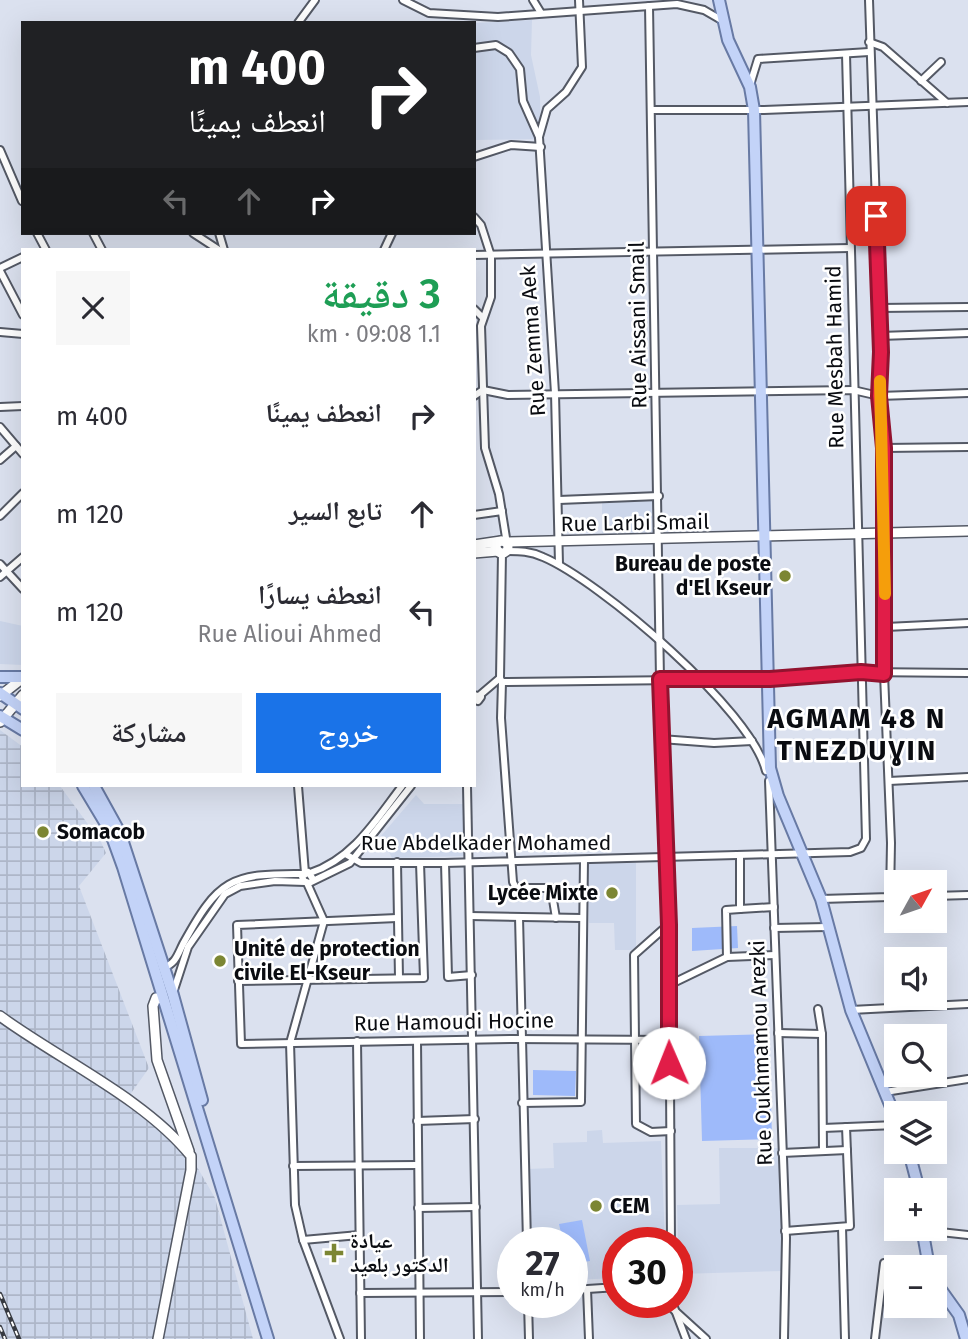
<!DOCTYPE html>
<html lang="ar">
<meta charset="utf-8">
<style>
body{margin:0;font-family:"Fira Sans","Noto Naskh Arabic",sans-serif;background:#f7f7f7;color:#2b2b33;direction:rtl;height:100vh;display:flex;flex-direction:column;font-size:26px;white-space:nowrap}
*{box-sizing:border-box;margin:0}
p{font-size:23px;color:#7c7c81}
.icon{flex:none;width:38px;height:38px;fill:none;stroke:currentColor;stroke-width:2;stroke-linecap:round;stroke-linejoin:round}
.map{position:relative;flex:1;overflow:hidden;direction:ltr}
.sheet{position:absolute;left:21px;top:248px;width:455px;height:539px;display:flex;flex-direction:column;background:#fff;border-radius:0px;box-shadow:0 7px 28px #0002;direction:rtl}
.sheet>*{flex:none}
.hud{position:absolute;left:21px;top:21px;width:455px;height:214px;border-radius:0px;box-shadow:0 7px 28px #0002;direction:rtl;background:#202124;color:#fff;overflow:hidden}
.needle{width:46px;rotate:50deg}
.tools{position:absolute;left:884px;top:870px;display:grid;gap:14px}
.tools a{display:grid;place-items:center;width:63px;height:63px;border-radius:0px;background:#fff;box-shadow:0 7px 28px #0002;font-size:35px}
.speed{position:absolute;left:497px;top:1227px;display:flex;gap:14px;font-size:35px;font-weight:700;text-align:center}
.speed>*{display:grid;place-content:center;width:91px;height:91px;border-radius:50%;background:#fff;box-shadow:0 7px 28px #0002;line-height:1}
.speed small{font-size:18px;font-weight:400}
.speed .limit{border:10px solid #d22;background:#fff;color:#111}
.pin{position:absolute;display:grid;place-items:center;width:60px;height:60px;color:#fff;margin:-30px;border-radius:14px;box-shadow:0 4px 10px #0006}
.me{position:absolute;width:77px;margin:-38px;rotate:359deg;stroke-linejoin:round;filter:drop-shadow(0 0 5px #0008)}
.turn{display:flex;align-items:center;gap:24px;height:147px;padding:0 35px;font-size:32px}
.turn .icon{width:91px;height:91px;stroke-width:2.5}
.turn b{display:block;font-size:49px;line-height:60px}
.lanes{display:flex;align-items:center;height:66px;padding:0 35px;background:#0003;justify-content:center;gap:35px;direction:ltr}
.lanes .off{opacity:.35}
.round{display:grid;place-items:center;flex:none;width:74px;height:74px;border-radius:0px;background:#f7f7f7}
.head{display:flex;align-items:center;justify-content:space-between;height:119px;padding:0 35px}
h1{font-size:42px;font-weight:600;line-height:52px;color:#1e9e55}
.button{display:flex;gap:14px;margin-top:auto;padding:14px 35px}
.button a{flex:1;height:80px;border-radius:0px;background:#1a73e8;color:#fff;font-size:28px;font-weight:600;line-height:80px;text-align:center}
.button a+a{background:#f7f7f7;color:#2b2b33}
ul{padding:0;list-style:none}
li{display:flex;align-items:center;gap:21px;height:98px;padding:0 35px}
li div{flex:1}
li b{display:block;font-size:26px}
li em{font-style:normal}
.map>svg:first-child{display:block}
.built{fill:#ccd6ea}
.industrial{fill:url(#industrial-grid)}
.park{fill:#9ebafa}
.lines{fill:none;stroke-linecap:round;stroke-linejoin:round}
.minor-casing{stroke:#545965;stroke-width:10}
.secondary-casing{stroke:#545965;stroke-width:12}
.primary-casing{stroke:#687aa4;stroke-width:14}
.minor{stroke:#fff;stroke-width:6}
.secondary{stroke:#fff;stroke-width:9}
.primary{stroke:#c3d3f8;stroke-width:10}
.rail-casing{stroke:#373a41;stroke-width:4.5}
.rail{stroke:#fff;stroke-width:2;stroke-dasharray:5;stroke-linecap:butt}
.route-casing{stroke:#92132f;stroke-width:18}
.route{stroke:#e11d48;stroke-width:12}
.slow{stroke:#f59e0b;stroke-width:12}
.poi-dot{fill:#7c8633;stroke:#fff;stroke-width:2.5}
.labels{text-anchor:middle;stroke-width:5;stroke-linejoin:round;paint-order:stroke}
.street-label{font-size:21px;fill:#0a0c11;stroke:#fff}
.poi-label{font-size:21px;font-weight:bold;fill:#0a0c11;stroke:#fff;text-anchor:start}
.district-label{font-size:28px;font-weight:bold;letter-spacing:2px;fill:#0a0c11;stroke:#fff}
</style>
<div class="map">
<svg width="968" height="1339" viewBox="0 0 968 1339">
<defs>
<pattern id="industrial-grid" width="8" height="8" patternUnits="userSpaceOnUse" patternTransform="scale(1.75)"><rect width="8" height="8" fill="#ccd6ea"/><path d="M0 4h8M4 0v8" fill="none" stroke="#aeb6c8"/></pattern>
</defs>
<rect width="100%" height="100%" fill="#dbe1ef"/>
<g class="built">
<path d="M 532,20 L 531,55 L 540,97 L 541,139 L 474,140 L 474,23 Z"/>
<path d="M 654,500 L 654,532 L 602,533 L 602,502 Z"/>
<path d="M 0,621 L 23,626 L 23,665 L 0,664 Z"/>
<path d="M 416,795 L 424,804 L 464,804 L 467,856 L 392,858 L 381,836 Z"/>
<path d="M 588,863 L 636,863 L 636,950 L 615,950 L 614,923 L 589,923 Z"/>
<path d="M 602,1130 L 603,1143 L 661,1141 L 665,1242 L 618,1242 L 618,1278 L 572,1280 L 572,1242 L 531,1242 L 528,1169 L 554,1168 L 553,1143 L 587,1142 L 587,1131 Z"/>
<path d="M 719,1148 L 780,1148 L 783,1271 L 679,1274 L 677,1205 L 720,1204 Z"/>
</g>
<path class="industrial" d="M 0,730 L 23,747 L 23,786 L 60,786 L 101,842 L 106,853 L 79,886 L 149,1068 L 129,1096 L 178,1134 L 215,1198 L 253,1339 L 0,1339 Z"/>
<g class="park">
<path d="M 737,926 L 738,948 L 692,951 L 692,928 Z"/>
<path d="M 769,1034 L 772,1139 L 702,1141 L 699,1036 Z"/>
<path d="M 533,1070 L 576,1071 L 575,1096 L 533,1095 Z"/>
<path d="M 582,1220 L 590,1261 L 572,1264 L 572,1242 L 563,1242 L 559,1224 Z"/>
</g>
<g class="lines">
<g class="minor-casing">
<g id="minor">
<path d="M 403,0 L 429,13 L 498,17 L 677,4 L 704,10 L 723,21"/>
<path d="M 533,0 L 541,13"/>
<path d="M 649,6 L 660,679 L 669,924 L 671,1242"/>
<path d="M 298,23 L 315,0"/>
<path d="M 869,42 L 883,47 L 947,103"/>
<path d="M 474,48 L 496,45 L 509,53 L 520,69 L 523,101 L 539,137 L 555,393 L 559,564"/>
<path d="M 921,81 L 941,62"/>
<path d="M 750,85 L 758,59 L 869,52"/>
<path d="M 651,110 L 764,110 L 968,102"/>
<path d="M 539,137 L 547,109 L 566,92 L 582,67 L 579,0"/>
<path d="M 0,150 L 22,201"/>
<path d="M 474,157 L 511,145 L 541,147"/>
<path d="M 474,217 L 481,225 L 491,256 L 491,297 L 481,326 L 485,448 L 499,494 L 507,544"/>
<path d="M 37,233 L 46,250"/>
<path d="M 93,233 L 102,250"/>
<path d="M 193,233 L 219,250"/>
<path d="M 219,233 L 224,250"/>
<path d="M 384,250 L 392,233"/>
<path d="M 474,255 L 850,248"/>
<path d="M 0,268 L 23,257"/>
<path d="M 0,271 L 23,315"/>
<path d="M 879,308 L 968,307"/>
<path d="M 474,309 L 483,318"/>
<path d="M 0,332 L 23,334"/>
<path d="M 880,336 L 968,333"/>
<path d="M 474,396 L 483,390 L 508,395 L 853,390 L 879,396 L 968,393"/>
<path d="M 0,407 L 23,406"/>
<path d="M 0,427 L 23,454"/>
<path d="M 884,448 L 968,447"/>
<path d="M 0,460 L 16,446"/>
<path d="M 559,500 L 659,496"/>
<path d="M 474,515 L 502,511"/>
<path d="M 0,516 L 23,493"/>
<path d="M 506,551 C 520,551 530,551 543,557 C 600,581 751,710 766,771"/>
<path d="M 0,564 L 23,589"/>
<path d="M 0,577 L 23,557"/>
<path d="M 886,627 L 968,623"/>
<path d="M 500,678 L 502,682 L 770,679 L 861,672 L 968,673"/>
<path d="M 502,682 L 501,718 L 513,882 L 516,888 L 551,888 L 556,918"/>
<path d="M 474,695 L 481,697 L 478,701 L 474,699"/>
<path d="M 480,695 L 500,678 L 502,553"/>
<path d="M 661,739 L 714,743 L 752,741"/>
<path d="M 769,781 L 786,1238 L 784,1339"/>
<path d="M 889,781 L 968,777"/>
<path d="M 298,786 L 305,873"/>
<path d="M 467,786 L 478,1339"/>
<path d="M 347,855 L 361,863 L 445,863 L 850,852 L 861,848 L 866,839 L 846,54"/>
<path d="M 397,862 L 399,978"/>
<path d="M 445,863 L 448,977 L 472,975"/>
<path d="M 310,873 C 353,859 376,820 402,786"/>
<path d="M 313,879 L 308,872 L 302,877 L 304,881 L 309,883 L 350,863 L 411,786"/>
<path d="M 307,883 L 324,921 L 290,1043 L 295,1205 L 303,1240 L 340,1339"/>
<path d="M 934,896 L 968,895"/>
<path d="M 821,899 L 890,897 L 891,843 L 884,674 L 884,448 L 879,396 L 881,352 L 869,0"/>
<path d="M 740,909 L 774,907"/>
<path d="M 470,916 L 582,918"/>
<path d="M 519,917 L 527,1242"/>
<path d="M 397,918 L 237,925 L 241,1044 L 513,1039 L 669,1040"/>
<path d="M 669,924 L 634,955 L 636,1124 L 651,1132 L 671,1131"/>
<path d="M 774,928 L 828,927"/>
<path d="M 727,957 L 726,910 L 740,909 L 740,856"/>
<path d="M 163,968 C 176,963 177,956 183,944 C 218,880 230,873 304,874"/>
<path d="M 238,981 L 424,978 L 420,863"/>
<path d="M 669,985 L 727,957 L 775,955"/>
<path d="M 173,993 L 188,947 L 225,894 L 240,886 L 275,881 L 305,882"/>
<path d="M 818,1009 L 822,1034 L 823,1151"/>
<path d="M 851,1010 L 968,1004"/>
<path d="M 778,1033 L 822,1034"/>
<path d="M 357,1041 L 361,1339"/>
<path d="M 417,1041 L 420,1339"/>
<path d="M 885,1092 L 968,1079"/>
<path d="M 522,1103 L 581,1102 L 584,860"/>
<path d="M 417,1121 L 475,1119"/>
<path d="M 823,1128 L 896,1125"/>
<path d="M 782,1153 L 847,1150"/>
<path d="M 293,1166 L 417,1165"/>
<path d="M 418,1208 L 476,1207"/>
<path d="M 842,1227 L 845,1339"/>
<path d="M 922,1230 L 968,1235"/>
<path d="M 785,1231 L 850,1226 L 846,1127"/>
<path d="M 303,1240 L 359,1235"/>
<path d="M 587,1289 L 589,1339"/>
<path d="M 572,1290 L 618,1287"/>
<path d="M 360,1293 L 513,1292"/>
<path d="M 528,1302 L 529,1339"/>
<path d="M 672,1302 L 686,1339"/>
<path d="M 673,1309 L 706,1339"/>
<path d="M 875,1339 L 884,1263"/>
</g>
</g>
<g class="secondary-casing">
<g id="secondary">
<circle cx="502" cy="547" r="6"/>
<path d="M 505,542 L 968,531"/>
<path d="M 474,545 L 501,541"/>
<path d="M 474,553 L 498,551"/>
<path d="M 0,696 L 23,678"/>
<path d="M 0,722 L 23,695"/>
<path d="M 163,999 L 156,998 L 153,1006 L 157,1060 L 189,1151"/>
<path d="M 0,1016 C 60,1060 144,1098 191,1156 L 191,1170 L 158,1339"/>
</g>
</g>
<g class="primary-casing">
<g id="primary">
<path d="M 719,0 L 728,40 L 750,87 L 754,110 L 770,768 L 778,796 L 821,899 L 851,1010 L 896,1119"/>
<path d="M 0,677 L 23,677"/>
<path d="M 0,693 L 23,709"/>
<path d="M 0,716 L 23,730"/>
<path d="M 83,786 L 110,831 L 123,867 L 268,1339"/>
<path d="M 94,786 L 120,833 L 173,995 L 202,1100"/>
<path d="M 909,1152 L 919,1190"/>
<path d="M 922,1228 L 929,1267"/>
<path d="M 934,1280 L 959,1315 L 966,1339"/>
</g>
</g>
<use href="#minor" class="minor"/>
<use href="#secondary" class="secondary"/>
<use href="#primary" class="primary"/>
<g class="rail-casing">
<g id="rail">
<path d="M 0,1294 L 19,1339"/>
<path d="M 0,1327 L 5,1339"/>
</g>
</g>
<use href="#rail" class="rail"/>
</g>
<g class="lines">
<g class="route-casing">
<path id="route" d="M 669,1063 L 669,925 L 660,679 L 770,679 L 861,672 L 884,674 L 884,448 L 879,396 L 881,352 L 876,216"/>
</g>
<use href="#route" class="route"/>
<path class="slow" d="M 880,381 L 885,594"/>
</g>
<g class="poi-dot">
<circle cx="785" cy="576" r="7"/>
<circle cx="43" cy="832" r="7"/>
<circle cx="612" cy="893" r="7"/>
<circle cx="220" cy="961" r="7"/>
<circle cx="596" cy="1206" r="7"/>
<path d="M330.5 1242.5h7v7h7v7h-7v7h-7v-7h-7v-7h7z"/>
</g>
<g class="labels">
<g class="street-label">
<text transform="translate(638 325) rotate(-91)" y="7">Rue Aissani Smail</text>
<text transform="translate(533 341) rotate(-94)" y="7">Rue Zemma Aek</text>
<text transform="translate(835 357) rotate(-91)" y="7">Rue Mesbah Hamid</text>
<text transform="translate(635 523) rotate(-1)" y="7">Rue Larbi Smail</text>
<text x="486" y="850">Rue Abdelkader Mohamed</text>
<text transform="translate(454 1022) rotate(-1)" y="7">Rue Hamoudi Hocine</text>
<text transform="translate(761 1053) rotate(-92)" y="7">Rue Oukhmamou Arezki</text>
</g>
<g class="poi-label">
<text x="771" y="571" text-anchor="end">Bureau de poste<tspan x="771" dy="24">d'El Kseur</tspan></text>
<text x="57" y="839">Somacob</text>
<text x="598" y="900" text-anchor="end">Lycée Mixte</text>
<text x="234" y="956">Unité de protection<tspan x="234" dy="24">civile El-Kseur</tspan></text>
<text x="610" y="1213">CEM</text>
<text x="350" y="1248">عيادة<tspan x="350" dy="24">الدكتور بلعيد</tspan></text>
</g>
<g class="district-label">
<text x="857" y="728">AGMAM 48 N<tspan x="857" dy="32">TNEZDUƔIN</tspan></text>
</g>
</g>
</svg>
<div class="tools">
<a><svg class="needle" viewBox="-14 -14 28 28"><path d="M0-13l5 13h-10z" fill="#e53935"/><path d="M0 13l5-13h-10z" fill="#7c7c81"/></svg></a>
<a><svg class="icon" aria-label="sound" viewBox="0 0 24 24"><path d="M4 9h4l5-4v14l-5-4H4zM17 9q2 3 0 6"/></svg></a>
<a><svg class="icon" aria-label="search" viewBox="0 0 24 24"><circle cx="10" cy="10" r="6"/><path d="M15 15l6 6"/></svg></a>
<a><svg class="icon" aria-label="layers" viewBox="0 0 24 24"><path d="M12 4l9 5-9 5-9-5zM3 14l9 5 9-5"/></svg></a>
<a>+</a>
<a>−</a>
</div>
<div class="speed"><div>27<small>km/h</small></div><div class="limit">30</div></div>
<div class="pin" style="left:876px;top:216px;background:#d93025"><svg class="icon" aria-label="arrive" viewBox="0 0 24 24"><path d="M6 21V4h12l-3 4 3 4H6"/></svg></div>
<svg class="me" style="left:669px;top:1063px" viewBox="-20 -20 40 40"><circle r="19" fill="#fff"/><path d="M0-13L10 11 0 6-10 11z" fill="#e11d48"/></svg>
<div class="hud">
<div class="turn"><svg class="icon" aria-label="right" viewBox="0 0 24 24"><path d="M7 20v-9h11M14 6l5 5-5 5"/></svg><div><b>400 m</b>انعطف يمينًا</div></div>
<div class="lanes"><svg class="icon off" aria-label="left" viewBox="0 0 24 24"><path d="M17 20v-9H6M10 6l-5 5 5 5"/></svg><svg class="icon off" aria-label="ahead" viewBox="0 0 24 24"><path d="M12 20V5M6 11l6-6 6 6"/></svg><svg class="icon" aria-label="right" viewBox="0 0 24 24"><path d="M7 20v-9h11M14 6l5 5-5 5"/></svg></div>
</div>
<section class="sheet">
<div class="head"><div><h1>3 دقيقة</h1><p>1.1 km · 09:08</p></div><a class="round"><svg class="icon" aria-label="close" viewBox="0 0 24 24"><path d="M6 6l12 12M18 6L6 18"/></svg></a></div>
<ul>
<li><svg class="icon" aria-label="right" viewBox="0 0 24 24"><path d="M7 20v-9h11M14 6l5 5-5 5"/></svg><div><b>انعطف يمينًا</b></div><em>400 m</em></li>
<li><svg class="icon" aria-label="ahead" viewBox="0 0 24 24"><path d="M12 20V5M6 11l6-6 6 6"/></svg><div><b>تابع السير</b></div><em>120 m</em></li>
<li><svg class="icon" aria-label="left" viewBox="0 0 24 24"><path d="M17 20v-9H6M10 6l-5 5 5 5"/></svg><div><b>انعطف يسارًا</b><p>Rue Alioui Ahmed</p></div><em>120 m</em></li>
</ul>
<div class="button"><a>خروج</a><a>مشاركة</a></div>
</section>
</div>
